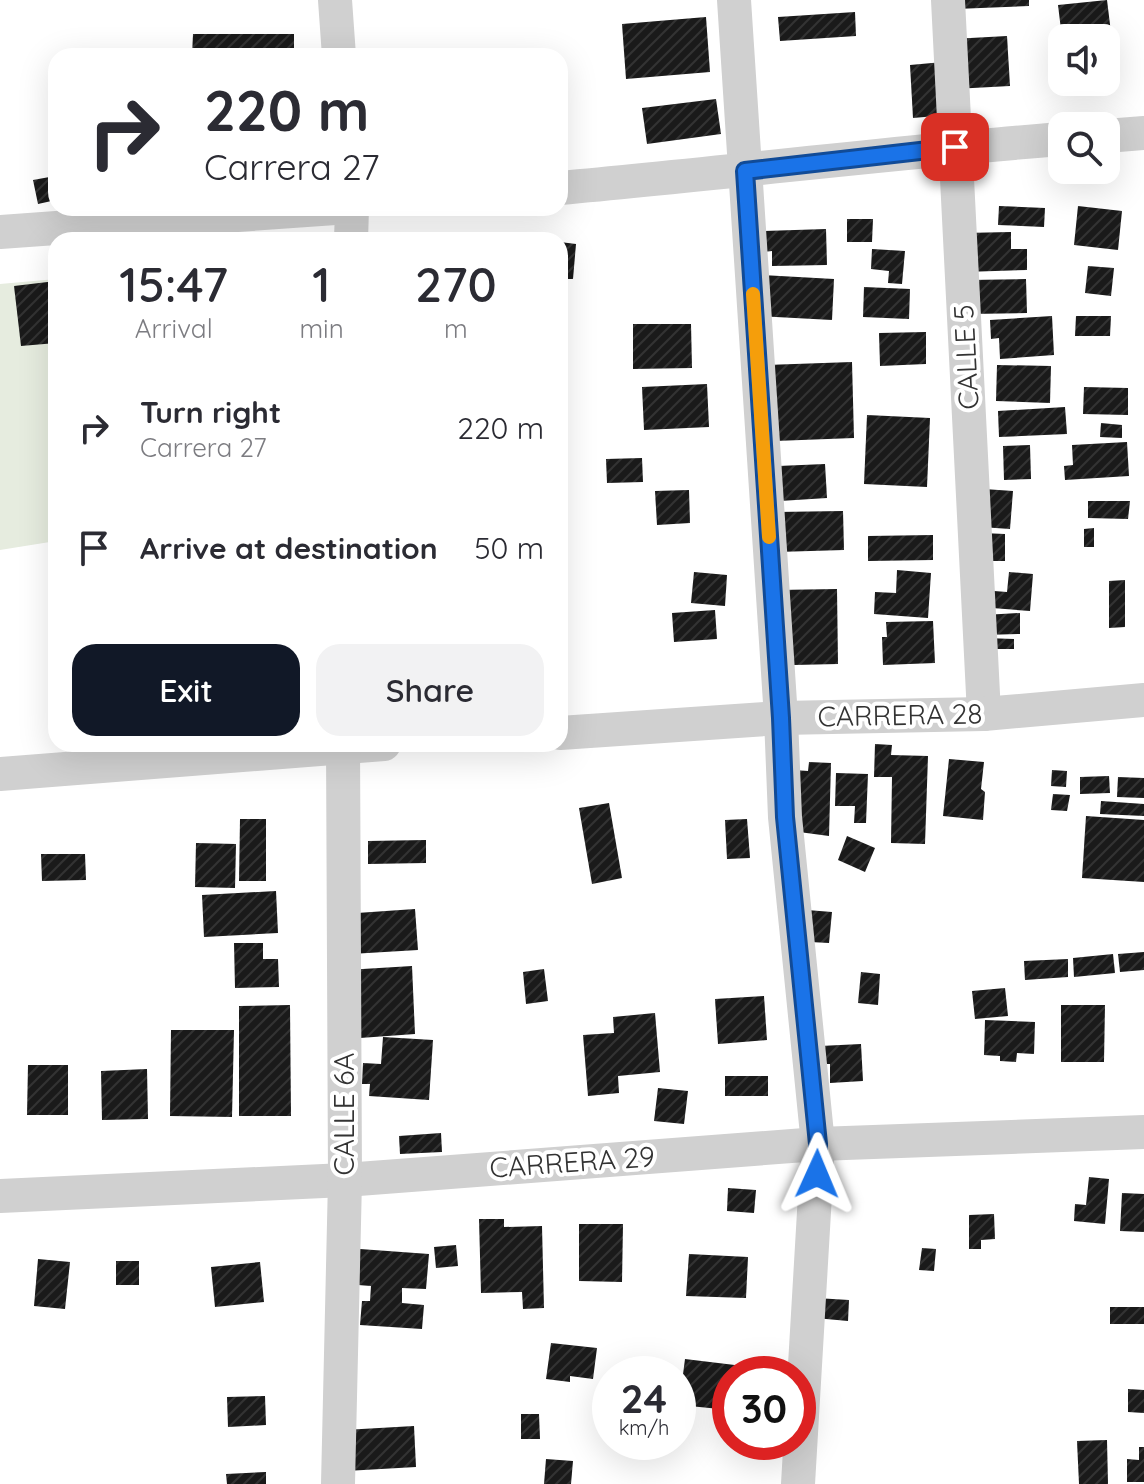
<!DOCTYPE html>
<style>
body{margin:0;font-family:Quicksand,sans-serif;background:#f2f2f3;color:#2b2b33;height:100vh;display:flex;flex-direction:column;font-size:30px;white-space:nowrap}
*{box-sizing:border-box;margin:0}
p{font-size:26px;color:#7c7c81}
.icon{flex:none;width:44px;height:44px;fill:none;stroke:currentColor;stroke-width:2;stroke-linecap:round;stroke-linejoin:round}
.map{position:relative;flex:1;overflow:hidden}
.panel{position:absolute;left:48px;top:232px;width:520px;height:520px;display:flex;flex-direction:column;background:#fff;border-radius:24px;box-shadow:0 8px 32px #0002}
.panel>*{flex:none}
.banner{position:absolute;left:48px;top:48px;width:520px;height:168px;border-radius:24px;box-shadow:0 8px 32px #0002;background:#fff;color:#2b2b33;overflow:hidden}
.fabs{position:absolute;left:1048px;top:24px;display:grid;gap:16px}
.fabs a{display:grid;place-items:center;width:72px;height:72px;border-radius:16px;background:#fff;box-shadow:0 8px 32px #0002;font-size:40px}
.speed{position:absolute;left:592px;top:1356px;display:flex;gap:16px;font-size:40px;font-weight:700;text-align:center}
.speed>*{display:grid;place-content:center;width:104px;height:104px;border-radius:50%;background:#fff;box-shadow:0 8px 32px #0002;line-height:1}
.speed small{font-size:20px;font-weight:400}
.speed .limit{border:12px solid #d22;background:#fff;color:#111}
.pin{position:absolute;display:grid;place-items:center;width:68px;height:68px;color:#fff;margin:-34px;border-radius:16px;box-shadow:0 4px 12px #0006}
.me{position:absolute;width:88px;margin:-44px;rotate:1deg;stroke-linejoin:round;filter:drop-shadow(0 0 6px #0008)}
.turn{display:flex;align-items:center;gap:28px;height:168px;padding:0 24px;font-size:36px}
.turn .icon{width:104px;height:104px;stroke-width:2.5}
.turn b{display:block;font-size:56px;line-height:68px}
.eta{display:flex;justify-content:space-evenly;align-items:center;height:136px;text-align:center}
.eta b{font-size:48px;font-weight:600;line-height:56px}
.cta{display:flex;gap:16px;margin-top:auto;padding:16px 24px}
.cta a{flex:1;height:92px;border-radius:24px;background:#111827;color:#fff;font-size:32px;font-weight:600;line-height:92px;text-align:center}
.cta a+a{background:#f2f2f3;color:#2b2b33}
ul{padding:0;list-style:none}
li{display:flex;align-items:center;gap:24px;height:120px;padding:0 24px}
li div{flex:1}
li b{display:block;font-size:30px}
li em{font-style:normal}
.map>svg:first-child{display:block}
.park{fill:#e6ecdf}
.building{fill:url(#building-hatch)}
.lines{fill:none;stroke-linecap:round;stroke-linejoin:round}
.minor{stroke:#d0d0d0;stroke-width:34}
.route-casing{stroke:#114b97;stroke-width:20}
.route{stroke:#1a73e8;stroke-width:14}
.slow{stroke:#f59e0b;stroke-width:14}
.labels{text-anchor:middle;stroke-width:8;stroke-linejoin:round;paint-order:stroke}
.street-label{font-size:28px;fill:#333;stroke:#fff}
</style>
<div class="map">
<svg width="1144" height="1484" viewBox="0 0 1144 1484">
<defs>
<pattern id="building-hatch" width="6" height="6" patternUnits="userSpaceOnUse" patternTransform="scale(2)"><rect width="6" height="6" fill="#1a1a1a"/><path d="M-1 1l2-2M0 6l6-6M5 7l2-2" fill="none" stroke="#333"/></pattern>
</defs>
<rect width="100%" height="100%" fill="#fff"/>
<path class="park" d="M 56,279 L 56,541 L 0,550 L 0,284 Z"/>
<g class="building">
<path d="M 956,0 L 1029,0 L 1029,6 L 956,9 Z"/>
<path d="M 1107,0 L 1116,73 L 1106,74 L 1106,38 L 1062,38 L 1058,5 Z"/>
<path d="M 855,12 L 856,36 L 780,41 L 778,17 Z"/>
<path d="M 706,17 L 710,72 L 626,79 L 622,24 Z"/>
<path d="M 193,34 L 294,34 L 294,56 L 192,56 Z"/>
<path d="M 1007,36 L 1010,86 L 954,89 L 952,39 Z"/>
<path d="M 943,62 L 947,115 L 913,118 L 910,65 Z"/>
<path d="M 716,99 L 721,134 L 647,144 L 642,108 Z"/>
<path d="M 55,176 L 56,200 L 38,204 L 33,180 Z"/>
<path d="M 999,206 L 1045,208 L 1044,227 L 998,225 Z"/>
<path d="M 1078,206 L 1122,211 L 1118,250 L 1074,245 Z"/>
<path d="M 847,219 L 873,219 L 872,242 L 847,242 Z"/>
<path d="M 826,229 L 827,265 L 772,266 L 772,251 L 764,252 L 764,231 Z"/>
<path d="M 1011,232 L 1011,249 L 1027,249 L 1027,270 L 964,272 L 963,233 Z"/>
<path d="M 560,242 L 576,244 L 573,279 L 560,279 Z"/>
<path d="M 872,249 L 905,251 L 902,284 L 888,283 L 889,271 L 871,269 Z"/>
<path d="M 1088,266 L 1114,268 L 1111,296 L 1085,293 Z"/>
<path d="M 761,275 L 834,279 L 832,320 L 759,316 Z"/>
<path d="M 1026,279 L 1027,313 L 970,314 L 969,280 Z"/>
<path d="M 56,281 L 56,343 L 21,346 L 14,286 Z"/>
<path d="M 864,287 L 910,289 L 909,319 L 863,317 Z"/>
<path d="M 1052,316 L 1054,355 L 1000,359 L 999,338 L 991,339 L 990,320 Z"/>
<path d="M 1076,316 L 1111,316 L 1110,336 L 1075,336 Z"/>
<path d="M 633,324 L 691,324 L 692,368 L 633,369 Z"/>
<path d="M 926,332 L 926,364 L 880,366 L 879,333 Z"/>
<path d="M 852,362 L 854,438 L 775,441 L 766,365 Z"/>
<path d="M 997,365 L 1051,366 L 1050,403 L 996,401 Z"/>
<path d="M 707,384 L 709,427 L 644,430 L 642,387 Z"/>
<path d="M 1084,387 L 1128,388 L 1128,415 L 1083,414 Z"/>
<path d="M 1065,407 L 1067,434 L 999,437 L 998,411 Z"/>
<path d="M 867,415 L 930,418 L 927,487 L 864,484 Z"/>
<path d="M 1101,423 L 1122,425 L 1122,438 L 1100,437 Z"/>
<path d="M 1127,442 L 1129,476 L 1065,480 L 1064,466 L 1073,465 L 1072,445 Z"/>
<path d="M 1030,445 L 1031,479 L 1004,480 L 1003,446 Z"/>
<path d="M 642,458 L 643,482 L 607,483 L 606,459 Z"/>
<path d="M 825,464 L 827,498 L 780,501 L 778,466 Z"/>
<path d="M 984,489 L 1013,491 L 1010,529 L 981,527 Z"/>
<path d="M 689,490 L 690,523 L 657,525 L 655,491 Z"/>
<path d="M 1088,501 L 1130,501 L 1128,519 L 1088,518 Z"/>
<path d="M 843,511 L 844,550 L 777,552 L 776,512 Z"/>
<path d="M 1094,528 L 1094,547 L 1084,547 L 1084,529 Z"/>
<path d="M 982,533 L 1005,534 L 1005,561 L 981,561 Z"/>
<path d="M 933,535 L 933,560 L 868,561 L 868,536 Z"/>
<path d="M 897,570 L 931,573 L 928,618 L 874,614 L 875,592 L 896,593 Z"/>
<path d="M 694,572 L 727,575 L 725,606 L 691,603 Z"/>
<path d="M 1009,572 L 1033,574 L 1030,611 L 992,608 L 994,591 L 1007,592 Z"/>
<path d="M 1125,580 L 1125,627 L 1109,628 L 1109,581 Z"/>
<path d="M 837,589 L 838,664 L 794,665 L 777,590 Z"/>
<path d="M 715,610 L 717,639 L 674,642 L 672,613 Z"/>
<path d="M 1020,613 L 1020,634 L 984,635 L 984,615 Z"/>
<path d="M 933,621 L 935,663 L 883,665 L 882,637 L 887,637 L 886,622 Z"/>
<path d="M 985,638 L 1014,639 L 1014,649 L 985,649 Z"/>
<path d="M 875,744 L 892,745 L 891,755 L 928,756 L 925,844 L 891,843 L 892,777 L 874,777 Z"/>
<path d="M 949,759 L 984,762 L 981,789 L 985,792 L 983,820 L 943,816 Z"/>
<path d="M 809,762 L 831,763 L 829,836 L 799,832 L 794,770 L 808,771 Z"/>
<path d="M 1052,770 L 1067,771 L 1066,787 L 1051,786 Z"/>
<path d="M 836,773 L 868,774 L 866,823 L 854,823 L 855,806 L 835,806 Z"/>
<path d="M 1109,776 L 1110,793 L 1080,794 L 1080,777 Z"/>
<path d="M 1118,777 L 1144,778 L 1144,798 L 1117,797 Z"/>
<path d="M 1053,794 L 1070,795 L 1067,811 L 1051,810 Z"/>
<path d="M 1101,801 L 1144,804 L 1144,816 L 1100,814 Z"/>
<path d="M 609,803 L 622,878 L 592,884 L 579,808 Z"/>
<path d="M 1086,816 L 1144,820 L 1144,882 L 1082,878 Z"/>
<path d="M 240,819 L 266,819 L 266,881 L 239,881 Z"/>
<path d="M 747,819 L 750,858 L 727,859 L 725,820 Z"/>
<path d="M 847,836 L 875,848 L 865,872 L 838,860 Z"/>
<path d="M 426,840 L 426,863 L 368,864 L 368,841 Z"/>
<path d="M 196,843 L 236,844 L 235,888 L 195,887 Z"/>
<path d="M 41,854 L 85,854 L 86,880 L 42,881 Z"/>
<path d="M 276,891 L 278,933 L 204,937 L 202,895 Z"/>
<path d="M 415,909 L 418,950 L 351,954 L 357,913 Z"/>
<path d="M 807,910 L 832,912 L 829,943 L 810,942 Z"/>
<path d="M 234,943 L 263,943 L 263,959 L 278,959 L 279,987 L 235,988 Z"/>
<path d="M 1144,952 L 1144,970 L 1120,972 L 1118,954 Z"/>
<path d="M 1113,954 L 1115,973 L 1074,977 L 1073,958 Z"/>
<path d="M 1068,959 L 1068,977 L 1025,980 L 1024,961 Z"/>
<path d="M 412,966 L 415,1034 L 360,1038 L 346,970 Z"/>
<path d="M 544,969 L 548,1001 L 526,1004 L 523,972 Z"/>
<path d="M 861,972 L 880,974 L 878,1005 L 858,1003 Z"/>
<path d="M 1005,988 L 1008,1016 L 975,1019 L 972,991 Z"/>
<path d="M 764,996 L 767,1040 L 718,1044 L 715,999 Z"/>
<path d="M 290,1005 L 291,1116 L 239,1116 L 239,1006 Z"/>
<path d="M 1061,1005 L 1105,1005 L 1104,1062 L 1061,1062 Z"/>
<path d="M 655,1013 L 660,1072 L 618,1076 L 619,1093 L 588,1096 L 583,1035 L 614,1033 L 613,1017 Z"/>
<path d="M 985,1020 L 1035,1022 L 1034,1054 L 1017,1053 L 1016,1062 L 1000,1061 L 1000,1056 L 984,1055 Z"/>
<path d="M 171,1030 L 234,1030 L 232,1117 L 170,1116 Z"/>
<path d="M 383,1037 L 433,1040 L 429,1100 L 369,1096 L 370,1084 L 362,1084 L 363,1063 L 381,1064 Z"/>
<path d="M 861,1044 L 863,1081 L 830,1083 L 830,1064 L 821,1064 L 820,1046 Z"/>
<path d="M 28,1065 L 68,1065 L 68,1115 L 27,1115 Z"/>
<path d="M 147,1069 L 148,1119 L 102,1120 L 101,1071 Z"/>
<rect x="725" y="1076" width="43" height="20"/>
<path d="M 658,1088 L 688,1091 L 684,1124 L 654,1121 Z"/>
<path d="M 441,1133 L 442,1152 L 400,1154 L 399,1136 Z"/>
<path d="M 1089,1177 L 1109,1179 L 1105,1224 L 1074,1221 L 1075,1204 L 1086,1205 Z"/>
<path d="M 728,1188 L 756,1190 L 754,1213 L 727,1211 Z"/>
<path d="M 1122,1193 L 1144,1194 L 1144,1232 L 1120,1231 Z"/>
<path d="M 994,1214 L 995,1239 L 981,1240 L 981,1249 L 969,1249 L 969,1215 Z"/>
<path d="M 479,1219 L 504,1219 L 504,1227 L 542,1226 L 544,1308 L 523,1309 L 522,1292 L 481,1293 Z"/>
<path d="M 579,1224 L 623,1224 L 622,1282 L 579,1281 Z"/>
<path d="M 456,1245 L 458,1266 L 436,1268 L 434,1247 Z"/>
<path d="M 922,1248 L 936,1249 L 934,1271 L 919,1270 Z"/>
<path d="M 360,1249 L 429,1254 L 426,1289 L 402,1288 L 402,1303 L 424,1305 L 422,1329 L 360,1325 L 362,1301 L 370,1301 L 371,1286 L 358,1285 Z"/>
<path d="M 689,1254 L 748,1257 L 746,1298 L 686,1296 Z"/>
<path d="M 38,1259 L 70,1262 L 65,1309 L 34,1306 Z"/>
<rect x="116" y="1261" width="23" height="24"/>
<path d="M 260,1262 L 264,1302 L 215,1307 L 211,1267 Z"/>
<path d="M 816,1298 L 849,1300 L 848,1321 L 815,1318 Z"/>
<rect x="1110" y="1307" width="34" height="17"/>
<path d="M 551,1343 L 597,1348 L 593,1379 L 570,1376 L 570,1382 L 546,1379 Z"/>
<path d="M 685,1359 L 743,1366 L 743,1374 L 730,1374 L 730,1410 L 679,1405 Z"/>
<path d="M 1128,1389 L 1144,1390 L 1144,1413 L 1128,1412 Z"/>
<path d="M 265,1396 L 266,1425 L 228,1427 L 227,1397 Z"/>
<path d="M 521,1414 L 539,1414 L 540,1439 L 521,1439 Z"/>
<path d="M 414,1426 L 416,1467 L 346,1471 L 344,1430 Z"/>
<path d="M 1107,1440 L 1108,1484 L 1079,1484 L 1077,1441 Z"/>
<path d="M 1139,1447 L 1144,1447 L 1144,1482 L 1127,1482 L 1127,1459 L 1139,1460 Z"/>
<path d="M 546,1459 L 573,1461 L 571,1484 L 544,1484 Z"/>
<path d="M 266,1472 L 266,1484 L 227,1484 L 226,1474 Z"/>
</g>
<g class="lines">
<g class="minor">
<path d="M 335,0 L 339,56"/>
<path d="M 734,0 L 781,718 L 785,817 L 818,1144 L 798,1484"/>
<path d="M 948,0 L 984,714"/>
<path d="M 1106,136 L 1144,133"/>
<path d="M 560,188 C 727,173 894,152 1062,139"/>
<path d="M 0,232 L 335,208"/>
<path d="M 351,240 L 352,208"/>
<path d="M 560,733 L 781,718 L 984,714 L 1144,700"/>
<path d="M 0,774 L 384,744"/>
<path d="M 0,1196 L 345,1180 L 818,1144 L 1144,1132"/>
<path d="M 338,1484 L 345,1180 L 343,744"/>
</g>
</g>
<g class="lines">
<g class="route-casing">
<path id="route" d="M 817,1174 L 818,1144 L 785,817 L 781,718 L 745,171 L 955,147"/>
</g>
<use href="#route" class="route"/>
<path class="slow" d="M 753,294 L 769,537"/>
</g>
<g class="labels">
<g class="street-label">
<text transform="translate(966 357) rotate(-93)" y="10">CALLE 5</text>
<text transform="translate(900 715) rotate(-1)" y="10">CARRERA 28</text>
<text transform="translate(344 1114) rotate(-90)" y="10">CALLE 6A</text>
<text transform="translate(572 1162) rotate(-4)" y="10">CARRERA 29</text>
</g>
</g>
</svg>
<div class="fabs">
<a><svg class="icon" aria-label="sound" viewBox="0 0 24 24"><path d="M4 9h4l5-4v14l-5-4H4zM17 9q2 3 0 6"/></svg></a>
<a><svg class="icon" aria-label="search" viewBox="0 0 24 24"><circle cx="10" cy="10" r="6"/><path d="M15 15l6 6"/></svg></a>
</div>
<div class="speed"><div>24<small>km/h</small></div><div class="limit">30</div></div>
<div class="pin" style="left:955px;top:147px;background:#d93025"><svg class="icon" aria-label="arrive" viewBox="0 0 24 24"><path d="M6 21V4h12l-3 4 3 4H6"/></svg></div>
<svg class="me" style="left:817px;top:1174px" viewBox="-20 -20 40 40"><path d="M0-17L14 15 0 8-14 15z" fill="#1a73e8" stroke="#fff" stroke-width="4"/></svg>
<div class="banner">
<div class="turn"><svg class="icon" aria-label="right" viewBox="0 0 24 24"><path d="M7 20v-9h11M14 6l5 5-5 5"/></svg><div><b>220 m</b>Carrera 27</div></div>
</div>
<section class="panel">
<div class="eta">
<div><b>15:47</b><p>Arrival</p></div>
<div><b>1</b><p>min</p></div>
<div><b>270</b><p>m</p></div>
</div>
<ul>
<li><svg class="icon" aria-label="right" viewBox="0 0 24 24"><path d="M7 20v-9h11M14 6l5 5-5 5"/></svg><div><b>Turn right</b><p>Carrera 27</p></div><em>220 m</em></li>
<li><svg class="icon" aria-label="arrive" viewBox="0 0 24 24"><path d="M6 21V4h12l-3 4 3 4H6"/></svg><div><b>Arrive at destination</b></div><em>50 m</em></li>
</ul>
<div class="cta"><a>Exit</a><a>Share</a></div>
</section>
</div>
